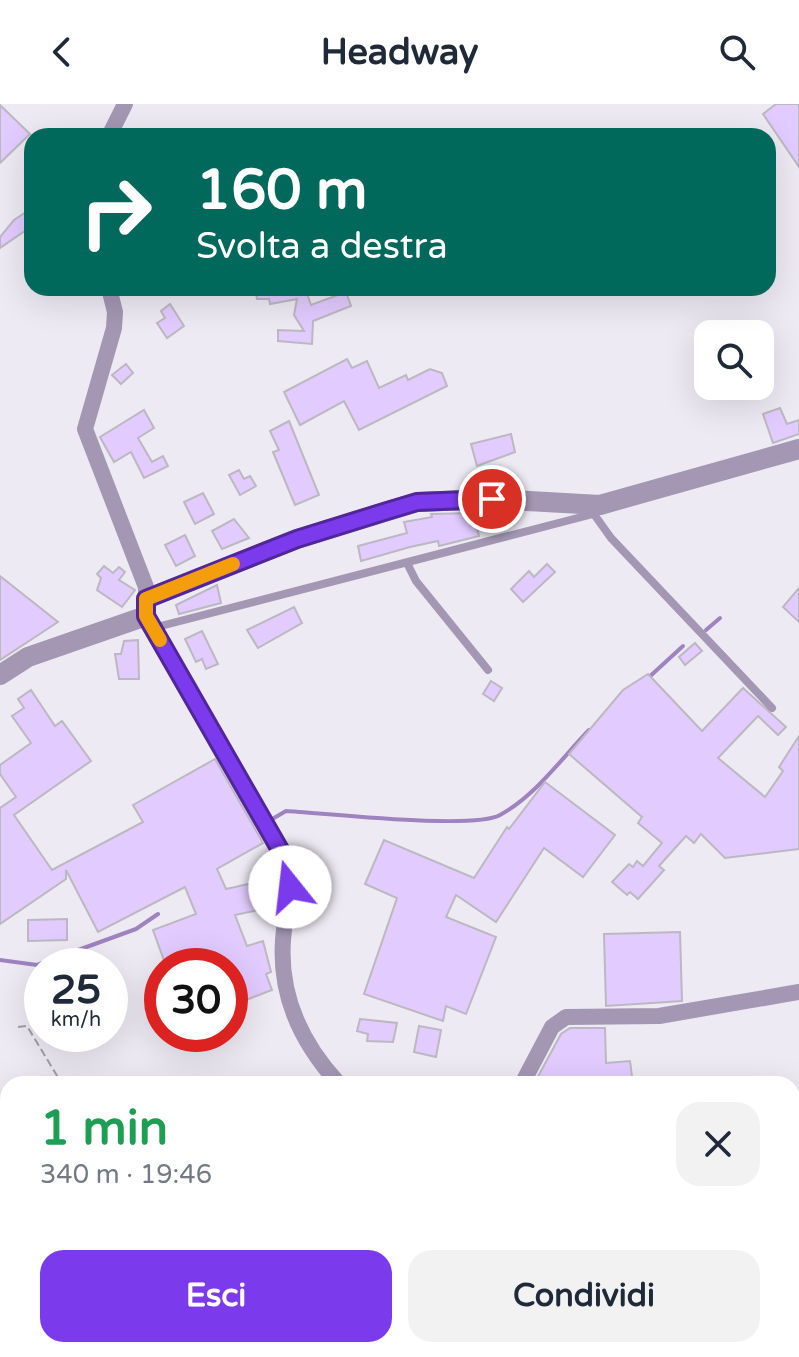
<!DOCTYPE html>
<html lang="it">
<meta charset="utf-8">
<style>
body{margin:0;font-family:"Varela Round",sans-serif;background:#f2f2f3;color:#1f2937;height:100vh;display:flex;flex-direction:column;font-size:30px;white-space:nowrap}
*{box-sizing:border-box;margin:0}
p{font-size:26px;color:#747a83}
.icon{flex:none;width:44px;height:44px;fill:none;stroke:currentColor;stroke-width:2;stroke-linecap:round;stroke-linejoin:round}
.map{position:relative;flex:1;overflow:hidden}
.drawer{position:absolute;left:0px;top:972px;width:800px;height:282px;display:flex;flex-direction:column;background:#fff;border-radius:24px 24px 0 0;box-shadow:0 8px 32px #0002}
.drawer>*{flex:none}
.hud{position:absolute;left:24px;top:24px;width:752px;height:168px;border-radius:24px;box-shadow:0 8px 32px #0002;background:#00695c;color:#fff;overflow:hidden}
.fabs{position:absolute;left:694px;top:216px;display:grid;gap:16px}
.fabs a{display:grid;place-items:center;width:80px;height:80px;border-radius:16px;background:#fff;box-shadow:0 8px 32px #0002;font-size:40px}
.speed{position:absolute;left:24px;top:844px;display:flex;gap:16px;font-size:40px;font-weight:700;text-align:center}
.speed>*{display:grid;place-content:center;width:104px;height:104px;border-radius:50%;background:#fff;box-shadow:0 8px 32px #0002;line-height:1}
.speed small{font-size:20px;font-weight:400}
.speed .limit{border:12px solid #d22;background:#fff;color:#111}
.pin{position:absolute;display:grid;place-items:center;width:68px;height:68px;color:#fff;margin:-34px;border:4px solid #fff;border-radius:50%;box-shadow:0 2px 8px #0007}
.me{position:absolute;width:88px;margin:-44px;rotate:344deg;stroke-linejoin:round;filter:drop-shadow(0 0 6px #0008)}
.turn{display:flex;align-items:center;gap:28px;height:168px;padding:0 40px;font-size:36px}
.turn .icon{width:104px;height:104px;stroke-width:2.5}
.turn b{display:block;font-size:56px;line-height:68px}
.round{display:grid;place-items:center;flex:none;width:84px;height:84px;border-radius:24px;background:#f2f2f3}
.overview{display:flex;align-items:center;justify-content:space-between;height:136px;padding:0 40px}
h1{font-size:48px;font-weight:700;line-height:60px;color:#1e9e55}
.cta{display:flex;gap:16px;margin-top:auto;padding:16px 40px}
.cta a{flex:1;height:92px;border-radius:24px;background:#7c3aed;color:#fff;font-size:32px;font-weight:700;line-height:92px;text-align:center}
.cta a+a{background:#f2f2f3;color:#1f2937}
header{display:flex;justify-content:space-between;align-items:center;height:104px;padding:0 40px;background:#fff;font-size:36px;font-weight:700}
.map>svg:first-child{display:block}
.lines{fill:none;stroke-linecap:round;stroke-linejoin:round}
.stream{stroke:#9e83bf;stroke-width:4}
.building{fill:#e2cbff;stroke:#bcb8c1;stroke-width:2}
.path{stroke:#a29fa7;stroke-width:2;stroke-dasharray:8 4;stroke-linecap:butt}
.service{stroke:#a397b3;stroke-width:8}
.minor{stroke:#a397b3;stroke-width:16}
.tertiary{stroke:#a397b3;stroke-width:20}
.route-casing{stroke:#51269a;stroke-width:20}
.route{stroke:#7c3aed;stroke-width:14}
.slow{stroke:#f59e0b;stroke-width:14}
</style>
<header><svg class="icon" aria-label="back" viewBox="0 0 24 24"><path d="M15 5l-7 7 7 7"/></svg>Headway<svg class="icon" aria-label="search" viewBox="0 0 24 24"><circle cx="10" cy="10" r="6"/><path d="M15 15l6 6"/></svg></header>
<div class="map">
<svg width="799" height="1253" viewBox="0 0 799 1253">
<rect width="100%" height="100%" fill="#eeeaf4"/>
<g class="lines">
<g class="stream">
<path d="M 706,526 L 720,514"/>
<path d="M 647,575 L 683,542"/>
<path d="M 274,714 L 286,707 C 324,709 473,726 500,711 C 535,692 562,654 589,626"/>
<path d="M 0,856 L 37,861 L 136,825 L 158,810"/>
</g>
</g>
<g class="building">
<path d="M 776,0 L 799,0 L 799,63 L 763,10 Z"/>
<path d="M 0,1 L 30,30 L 0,59 Z"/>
<path d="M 32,104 L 32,122 L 0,144 L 0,133 L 14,116 Z"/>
<path d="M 255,184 L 305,184 L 311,201 L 346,188 L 351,202 L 313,217 L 312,240 L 278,237 L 278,226 L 304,227 L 294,211 L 297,195 L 270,200 L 269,195 L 257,195 Z"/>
<path d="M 170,200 L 184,222 L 167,234 L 157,219 L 165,214 L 161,207 Z"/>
<path d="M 347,255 L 352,264 L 367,257 L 379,284 L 406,271 L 408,276 L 430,265 L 442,269 L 447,282 L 359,326 L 344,297 L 300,321 L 284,288 Z"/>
<path d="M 126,260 L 133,269 L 121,280 L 112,271 Z"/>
<path d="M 780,304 L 787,320 L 799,316 L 799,330 L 773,339 L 763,310 Z"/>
<path d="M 144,306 L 154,324 L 138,334 L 152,358 L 163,352 L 168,362 L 144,374 L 131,348 L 114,358 L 100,333 Z"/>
<path d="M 289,317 L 319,391 L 295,401 L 273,348 L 279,346 L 270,327 Z"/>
<path d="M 511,330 L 515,348 L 477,362 L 471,340 Z"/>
<path d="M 239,366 L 244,375 L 250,372 L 256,382 L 240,391 L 229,371 Z"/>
<path d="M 203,389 L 214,410 L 195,420 L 184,398 Z"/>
<path d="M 473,409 L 479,432 L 439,442 L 438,437 L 410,443 L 361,457 L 358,442 L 407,429 L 404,418 L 432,413 L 431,410 Z"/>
<path d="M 234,415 L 249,434 L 222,445 L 212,427 Z"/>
<path d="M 185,431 L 195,452 L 176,462 L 165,441 Z"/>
<path d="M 547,460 L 555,468 L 523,498 L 511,485 L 529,467 L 534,473 Z"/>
<path d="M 104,462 L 113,469 L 119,463 L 125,468 L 119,476 L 135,486 L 122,503 L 97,486 L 101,474 L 97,470 Z"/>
<path d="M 0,472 L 58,518 L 0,556 Z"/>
<path d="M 217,481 L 221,499 L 179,510 L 176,501 Z"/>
<path d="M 799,484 L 799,518 L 783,503 Z"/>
<path d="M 294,503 L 302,519 L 258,544 L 247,526 Z"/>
<path d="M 202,527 L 218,560 L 206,565 L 202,555 L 196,558 L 185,535 Z"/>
<path d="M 138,536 L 139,575 L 119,575 L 115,550 L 121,550 L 124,537 Z"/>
<path d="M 695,539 L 702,547 L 685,561 L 679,553 Z"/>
<path d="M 648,570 L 702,627 L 743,584 L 786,623 L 778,631 L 758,612 L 718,654 L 765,693 L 783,667 L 779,663 L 799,632 L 799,745 L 725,754 L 701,730 L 694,739 L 686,732 L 659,762 L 664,766 L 638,795 L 630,788 L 627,791 L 612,778 L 629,760 L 633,763 L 637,757 L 643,762 L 662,739 L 638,719 L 642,713 L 569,650 L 623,586 Z"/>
<path d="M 491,577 L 502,584 L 494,597 L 483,590 Z"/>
<path d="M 31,586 L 55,622 L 62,617 L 91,657 L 14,711 L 52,766 L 143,718 L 133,701 L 215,655 L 263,739 L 217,765 L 226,785 L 262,777 L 268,804 L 235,811 L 247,842 L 263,837 L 271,868 L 266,870 L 272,886 L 230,902 L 230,862 L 166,862 L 153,826 L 196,810 L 185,783 L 98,828 L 66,766 L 66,775 L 0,820 L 0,704 L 16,693 L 0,670 L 0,661 L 31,639 L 12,612 L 24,604 L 18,595 Z"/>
<path d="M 545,678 L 615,731 L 583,773 L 544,744 L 496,818 L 456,791 L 446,813 L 496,833 L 466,910 L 446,902 L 443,917 L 364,890 L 397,794 L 365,780 L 384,736 L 474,774 L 507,723 L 509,725 Z"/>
<path d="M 67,815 L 67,836 L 28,837 L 28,816 Z"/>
<path d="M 680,828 L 682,897 L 606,902 L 604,830 Z"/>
<path d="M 360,915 L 397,919 L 393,938 L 367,937 L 368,930 L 357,927 Z"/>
<path d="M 419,922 L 441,926 L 436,953 L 414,948 Z"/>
<path d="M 570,924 L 605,924 L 606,959 L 630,957 L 633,980 L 534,980 L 561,930 Z"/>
</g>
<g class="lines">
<path class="path" d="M 18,923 L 27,922 L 62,980"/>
<g class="service">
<path d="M 591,406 L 611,434 L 772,604"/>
<path d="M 407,459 L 416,477 L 488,566"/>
<path d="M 153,524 L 593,410"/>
<path d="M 494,1246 L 502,1253"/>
<path d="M 598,1253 L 604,1246"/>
</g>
<g class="minor">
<path d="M 109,32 L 125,0"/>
<path d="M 109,184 L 115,208 L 114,224 L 85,325 L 146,483 L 146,495"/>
<path d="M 146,512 L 283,751 C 290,784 286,803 283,836 C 279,892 302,940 339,980"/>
<path d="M 522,980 L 552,923 L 566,913 L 659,912 L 799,888"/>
<path d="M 0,1158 L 8,1154"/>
<path d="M 792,1241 L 799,1246"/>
</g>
<path class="tertiary" d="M 0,571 L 28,553 L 146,512 L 146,495 L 297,435 L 417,398 L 492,395 L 600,401 L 799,345"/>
</g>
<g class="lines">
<g class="route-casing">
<path id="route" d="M 290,783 L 283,751 L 146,512 L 146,495 L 297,435 L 387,407 L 417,398 L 492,395"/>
</g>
<use href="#route" class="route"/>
<path class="slow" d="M 160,536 L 146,512 L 146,495 L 233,460"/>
</g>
</svg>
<div class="fabs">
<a><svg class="icon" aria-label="search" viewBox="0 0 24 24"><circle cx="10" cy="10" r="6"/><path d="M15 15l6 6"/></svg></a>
</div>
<div class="speed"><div>25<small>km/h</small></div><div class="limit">30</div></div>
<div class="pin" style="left:492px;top:395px;background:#d93025"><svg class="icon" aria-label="arrive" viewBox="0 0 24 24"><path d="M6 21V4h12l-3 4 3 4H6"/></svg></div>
<svg class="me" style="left:290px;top:783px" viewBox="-20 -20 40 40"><circle r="19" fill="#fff"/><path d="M0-13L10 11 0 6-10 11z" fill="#7c3aed"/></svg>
<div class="hud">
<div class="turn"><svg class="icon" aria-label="right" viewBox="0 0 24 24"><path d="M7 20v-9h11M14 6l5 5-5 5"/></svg><div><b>160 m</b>Svolta a destra</div></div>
</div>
<section class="drawer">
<div class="overview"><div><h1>1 min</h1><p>340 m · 19:46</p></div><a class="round"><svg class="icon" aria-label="close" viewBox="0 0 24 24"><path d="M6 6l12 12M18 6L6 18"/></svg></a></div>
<div class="cta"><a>Esci</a><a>Condividi</a></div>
</section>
</div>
